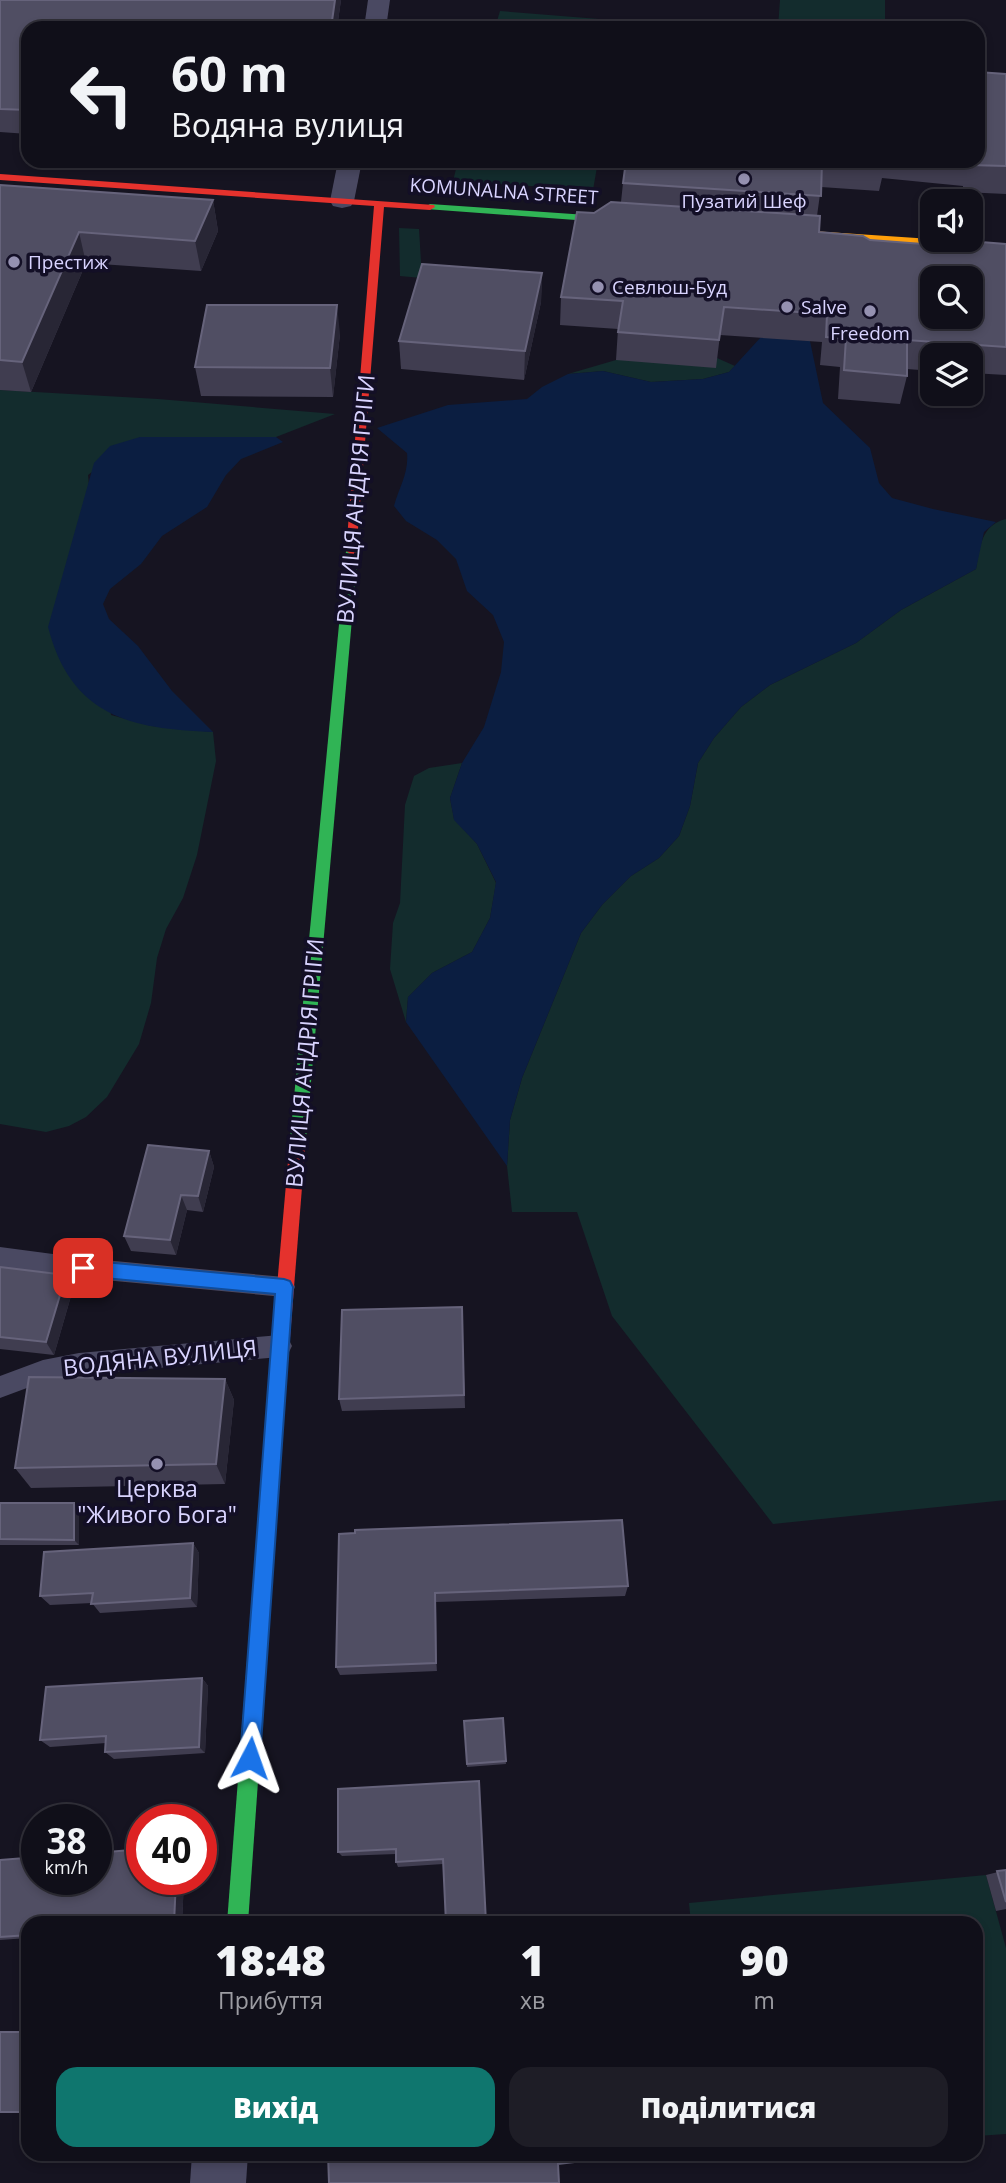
<!DOCTYPE html>
<html lang="uk">
<meta charset="utf-8">
<style>
body{margin:0;font-family:"Open Sans",sans-serif;background:#1e1d26;color:#f1f3f6;height:100vh;display:flex;flex-direction:column;font-size:26px;white-space:nowrap}
*{box-sizing:border-box;margin:0}
p{font-size:23px;color:#9c9ca2}
.icon{flex:none;width:38px;height:38px;fill:none;stroke:currentColor;stroke-width:2;stroke-linecap:round;stroke-linejoin:round}
.map{position:relative;flex:1;overflow:hidden}
.sheet{position:absolute;left:21px;top:1916px;width:962px;height:245px;display:flex;flex-direction:column;background:#100f19;border-radius:21px;box-shadow:0 4px 10px #0003,0 0 0 2px #302f38}
.sheet>*{flex:none}
.top-card{position:absolute;left:21px;top:21px;width:964px;height:147px;border-radius:21px;box-shadow:0 4px 10px #0003,0 0 0 2px #302f38;background:#100f19;color:#f1f3f6;overflow:hidden}
.fabs{position:absolute;left:920px;top:189px;display:grid;gap:14px}
.fabs a{display:grid;place-items:center;width:63px;height:63px;border-radius:14px;background:#100f19;box-shadow:0 4px 10px #0003,0 0 0 2px #302f38;font-size:35px}
.speed{position:absolute;left:21px;top:1804px;display:flex;gap:14px;font-size:35px;font-weight:700;text-align:center}
.speed>*{display:grid;place-content:center;width:91px;height:91px;border-radius:50%;background:#100f19;box-shadow:0 4px 10px #0003,0 0 0 2px #302f38;line-height:1}
.speed small{font-size:18px;font-weight:400}
.speed .limit{border:10px solid #d22;background:#fff;color:#111}
.pin{position:absolute;display:grid;place-items:center;width:60px;height:60px;color:#fff;margin:-30px;border-radius:14px;box-shadow:0 4px 10px #0006}
.me{position:absolute;width:77px;margin:-38px;rotate:4deg;stroke-linejoin:round;filter:drop-shadow(0 0 5px #0008)}
.turn{display:flex;align-items:center;gap:24px;height:147px;padding:0 35px;font-size:32px}
.turn .icon{width:91px;height:91px;stroke-width:2.5}
.turn b{display:block;font-size:49px;line-height:60px}
.eta{display:flex;justify-content:space-evenly;align-items:center;height:119px;text-align:center}
.eta b{font-size:42px;font-weight:800;line-height:49px}
.action{display:flex;gap:14px;margin-top:auto;padding:14px 35px}
.action a{flex:1;height:80px;border-radius:21px;background:#0f766e;color:#fff;font-size:28px;font-weight:800;line-height:80px;text-align:center}
.action a+a{background:#1e1d26;color:#f1f3f6}
.map>svg:first-child{display:block}
.green{fill:#132c2d}
.water{fill:#0b1e41}
.lines{fill:none;stroke-linecap:round;stroke-linejoin:round}
.lane{fill:#4a4962;fill-rule:evenodd}
.street{fill:#4a4962;fill-rule:evenodd}
.fast{fill:#30b455;fill-rule:evenodd}
.slow{fill:#ff9f0a;fill-rule:evenodd}
.jam{fill:#e5322d;fill-rule:evenodd}
.wall{fill:#403d50}
.shaded-wall{fill:#282635}
.building{fill:#504e63;stroke:#66637b;stroke-width:2;fill-rule:evenodd}
.route{fill:#1a73e8;stroke:#114b97;stroke-width:2}
.poi-dot{fill:#9591b1;stroke:#130f26;stroke-width:2.5}
.labels{text-anchor:middle;stroke-width:7;stroke-linejoin:round;paint-order:stroke}
.far-street-label{font-size:19px;fill:#d9d4ff;stroke:#130f26}
.far-poi-label{font-size:19px;fill:#d9d4ff;stroke:#130f26;text-anchor:start}
.street-label{font-size:23px;fill:#d9d4ff;stroke:#130f26}
.poi-label{font-size:23px;fill:#d9d4ff;stroke:#130f26}
</style>
<div class="map">
<svg width="1006" height="2183" viewBox="0 0 1006 2183">
<rect width="100%" height="100%" fill="#161421"/>
<g class="green">
<path d="M 780,0 L 885,0 L 885,28 L 778,28 Z"/>
<path d="M 500,11 L 624,21 L 623,28 L 495,28 Z"/>
<path d="M 458,161 L 598,161 L 593,190 L 453,181 Z"/>
<path d="M 399,228 L 419,229 L 422,278 L 400,276 Z"/>
<path d="M 717,358 L 735,366 L 729,372 L 703,379 L 651,382 L 603,371 L 568,374 L 616,360 Z"/>
<path d="M 0,390 L 158,399 L 335,414 L 276,437 L 140,437 L 88,475 L 111,715 L 152,726 L 213,732 L 216,761 L 197,855 L 183,898 L 166,929 L 157,958 L 151,1003 L 139,1044 L 107,1097 L 86,1117 L 69,1126 L 46,1132 L 0,1124 Z"/>
<path d="M 1006,519 L 1006,1500 L 773,1524 L 612,1316 L 577,1212 L 512,1212 L 507,1166 L 510,1120 L 522,1078 L 581,933 L 602,905 L 631,876 L 659,858 L 679,836 L 690,806 L 698,763 L 714,738 L 741,707 L 770,685 L 856,643 L 901,610 L 976,569 C 980,547 981,525 1006,519 Z"/>
<path d="M 462,763 L 450,798 L 454,819 L 477,844 L 496,883 L 490,918 L 472,952 L 432,973 L 408,997 L 406,1022 L 390,969 L 393,923 L 400,903 L 405,805 L 414,776 L 429,768 Z"/>
<path d="M 986,1875 L 1006,1948 L 1006,2134 L 977,2136 L 976,1923 L 691,1923 L 689,1903 Z"/>
</g>
<g class="water">
<path d="M 761,337 L 810,341 L 823,403 L 870,448 L 879,483 L 892,498 L 933,509 L 996,522 L 984,532 L 976,569 L 901,610 L 856,643 L 770,685 L 741,707 L 714,738 L 698,763 L 690,806 L 679,836 L 659,858 L 631,876 L 602,905 L 581,933 L 522,1078 L 510,1120 L 507,1166 L 406,1022 L 408,997 L 432,973 L 472,952 L 490,918 L 496,882 L 477,844 L 454,820 L 450,798 L 462,763 L 484,727 L 501,672 L 504,642 L 493,615 L 467,591 L 456,559 L 437,540 L 406,521 L 394,506 C 399,487 409,473 407,453 L 377,428 L 448,405 L 527,399 L 542,387 L 568,374 L 603,371 L 651,382 L 703,379 L 729,372 Z"/>
<path d="M 140,437 L 276,437 L 283,442 L 241,459 L 226,475 L 207,507 L 162,536 L 141,564 L 110,589 L 103,604 L 109,619 L 138,646 L 172,691 L 213,732 C 130,729 71,716 48,627 L 94,463 L 110,446 Z"/>
</g>
<g class="lines">
<g class="lane">
<path d="M 0,1247 L 83,1258 L 284,1277 L 292,1280 L 295,1287 L 292,1294 L 284,1297 L 83,1278 L 0,1267 Z"/>
<path d="M 280,1335 L 288,1338 L 292,1346 L 288,1354 L 280,1357 L 79,1375 L 43,1382 L 0,1398 L 0,1376 L 43,1360 L 79,1353 Z"/>
</g>
<g class="street">
<path d="M 368,0 L 390,0 L 386,28 L 364,28 Z"/>
<path d="M 338,161 L 362,161 L 354,201 L 351,206 L 342,208 L 333,206 L 330,201 Z"/>
<path d="M 192,2154 L 248,2154 L 246,2183 L 190,2183 Z"/>
</g>
<g class="fast">
<path d="M 430,204 L 630,218 L 635,221 L 630,224 L 426,209 L 425,207 Z"/>
<path d="M 352,547 L 358,551 L 305,1150 L 303,1155 L 297,1157 L 291,1155 L 289,1150 L 346,551 Z"/>
<path d="M 276,1392 L 282,1394 L 285,1400 L 248,1923 L 227,1923 L 267,1400 L 270,1394 Z"/>
</g>
<path class="slow" d="M 812,231 L 1006,244 L 1006,250 L 808,236 L 808,232 Z"/>
<g class="jam">
<path d="M 0,174 L 434,205 L 435,207 L 430,210 L 384,207 L 356,554 L 352,555 L 346,551 L 374,206 L 0,180 Z"/>
<path d="M 297,1143 L 303,1145 L 305,1150 L 285,1400 L 282,1406 L 276,1408 L 270,1406 L 267,1400 L 289,1150 L 291,1145 Z"/>
</g>
</g>
<g class="wall">
<path d="M 0,0 L 341,0 L 337,28 L 28,28 L 28,134 L 0,132 Z"/>
<path d="M 1006,74 L 1006,194 L 963,192 L 963,186 L 882,178 L 879,191 L 821,187 L 817,216 L 819,232 L 870,240 L 935,245 L 936,240 L 1006,244 L 1006,375 L 971,373 L 971,355 L 933,355 L 933,371 L 907,369 L 907,376 L 900,404 L 838,399 L 840,367 L 820,365 L 822,342 L 720,335 L 716,368 L 616,360 L 618,329 L 560,325 L 561,297 L 594,213 L 621,202 L 623,183 L 626,161 L 978,161 Z"/>
<path d="M 0,185 L 213,200 L 218,231 L 201,271 L 86,263 L 31,392 L 0,390 Z"/>
<path d="M 542,273 L 541,302 L 524,380 L 401,369 L 399,341 Z"/>
<path d="M 340,334 L 333,397 L 201,396 L 195,367 Z"/>
<path d="M 209,1151 L 214,1167 L 203,1212 L 187,1210 L 176,1255 L 131,1251 L 124,1236 Z"/>
<path d="M 0,1267 L 73,1289 L 54,1355 L 0,1349 Z"/>
<path d="M 462,1307 L 465,1408 L 342,1411 L 339,1399 Z"/>
<path d="M 225,1379 L 234,1400 L 225,1484 L 31,1488 L 15,1468 Z"/>
<path d="M 0,1503 L 79,1509 L 79,1545 L 0,1545 Z"/>
<path d="M 339,1534 L 628,1586 L 625,1596 L 436,1602 L 437,1671 L 340,1675 L 336,1667 Z"/>
<path d="M 193,1543 L 199,1553 L 197,1607 L 100,1613 L 92,1603 L 50,1605 L 40,1596 Z"/>
<path d="M 202,1678 L 208,1686 L 205,1753 L 114,1759 L 105,1752 L 106,1743 L 50,1747 L 40,1740 Z"/>
<path d="M 503,1718 L 506,1764 L 467,1767 L 464,1721 Z"/>
<path d="M 479,1781 L 443,1864 L 398,1867 L 396,1862 L 396,1854 L 342,1856 L 338,1852 Z"/>
<path d="M 0,1860 L 184,1880 L 182,1923 L 28,1923 L 28,1938 L 0,1940 Z"/>
<path d="M 1006,1870 L 1006,1909 L 996,1911 L 986,1875 Z"/>
</g>
<g class="shaded-wall">
<path d="M 335,0 L 341,0 L 337,28 L 331,28 Z"/>
<path d="M 213,200 L 218,231 L 201,271 L 195,241 Z"/>
<path d="M 79,232 L 86,263 L 31,392 L 22,362 Z"/>
<path d="M 542,273 L 541,302 L 524,380 L 525,351 Z"/>
<path d="M 337,305 L 340,334 L 333,397 L 330,368 Z"/>
<path d="M 209,1151 L 214,1167 L 203,1212 L 198,1196 Z"/>
<path d="M 181,1195 L 187,1210 L 176,1255 L 170,1240 Z"/>
<path d="M 66,1275 L 73,1289 L 54,1355 L 46,1342 Z"/>
<path d="M 225,1379 L 234,1400 L 225,1484 L 216,1464 Z"/>
<path d="M 74,1503 L 79,1509 L 79,1545 L 74,1540 Z"/>
<path d="M 193,1543 L 199,1553 L 197,1607 L 190,1598 Z"/>
<path d="M 435,1593 L 436,1602 L 437,1671 L 436,1663 Z"/>
<path d="M 202,1678 L 208,1686 L 205,1753 L 199,1747 Z"/>
<path d="M 176,1880 L 184,1880 L 182,1923 L 174,1923 Z"/>
</g>
<g class="building">
<path d="M 0,0 L 335,0 L 331,28 L 28,28 L 28,110 L 0,109 Z"/>
<path d="M 978,72 L 1006,74 L 1006,166 L 970,165 L 970,161 L 978,161 Z"/>
<path d="M 626,161 L 822,161 L 821,196 L 623,183 Z"/>
<path d="M 839,161 L 885,161 L 885,164 Z"/>
<path d="M 0,185 L 213,200 L 195,241 L 79,232 L 22,362 L 0,360 Z"/>
<path d="M 611,202 L 820,216 L 819,232 L 863,236 L 870,240 L 936,245 L 936,240 L 956,240 L 1006,244 L 1006,347 L 907,340 L 907,376 L 844,370 L 846,338 L 826,337 L 827,314 L 724,307 L 719,340 L 618,332 L 623,301 L 561,297 L 577,212 L 594,213 ZM 933,278 L 971,278 L 971,317 L 933,317 Z"/>
<path d="M 422,264 L 542,273 L 525,351 L 399,341 Z"/>
<path d="M 207,305 L 337,305 L 330,368 L 195,367 Z"/>
<path d="M 148,1145 L 209,1151 L 198,1196 L 181,1195 L 170,1240 L 124,1236 Z"/>
<path d="M 0,1267 L 66,1275 L 46,1342 L 0,1337 Z"/>
<path d="M 462,1307 L 464,1395 L 339,1399 L 342,1310 Z"/>
<path d="M 29,1377 L 225,1379 L 216,1464 L 15,1468 Z"/>
<path d="M 0,1503 L 74,1503 L 74,1540 L 0,1539 Z"/>
<path d="M 622,1520 L 628,1586 L 435,1593 L 436,1663 L 336,1667 L 339,1534 L 355,1533 L 355,1530 Z"/>
<path d="M 193,1543 L 190,1598 L 91,1604 L 93,1593 L 40,1596 L 44,1552 Z"/>
<path d="M 202,1678 L 199,1747 L 105,1752 L 106,1736 L 40,1740 L 46,1687 Z"/>
<path d="M 503,1718 L 506,1761 L 467,1764 L 464,1721 Z"/>
<path d="M 479,1781 L 486,1923 L 446,1923 L 443,1859 L 396,1862 L 396,1849 L 338,1852 L 338,1789 Z"/>
<path d="M 142,1849 L 142,1880 L 176,1880 L 174,1923 L 28,1923 L 28,1935 L 0,1937 L 0,1860 L 37,1857 L 37,1880 L 96,1880 L 96,1853 Z"/>
<path d="M 1006,1870 L 1006,1902 L 997,1871 Z"/>
<path d="M 687,1916 L 688,1923 L 618,1923 Z"/>
<rect x="0" y="2032" width="28" height="80"/>
<path d="M 328,2154 L 641,2154 L 558,2164 L 559,2183 L 329,2183 Z"/>
</g>
<path class="route" d="M 83,1260 L 284,1279 L 290,1281 L 293,1287 L 260,1758 L 257,1766 L 250,1769 L 243,1766 L 240,1758 L 275,1294 L 83,1276 L 77,1273 L 75,1268 L 77,1262 Z"/>
<g class="poi-dot">
<circle cx="744" cy="179" r="7"/>
<circle cx="14" cy="262" r="7"/>
<circle cx="598" cy="287" r="7"/>
<circle cx="787" cy="307" r="7"/>
<circle cx="870" cy="311" r="7"/>
<circle cx="157" cy="1464" r="7"/>
</g>
<g class="labels">
<g class="far-street-label">
<text transform="translate(504 191) rotate(4)" y="7">KOMUNALNA STREET</text>
</g>
<g class="far-poi-label">
<text x="744" y="208" text-anchor="middle">Пузатий Шеф</text>
<text x="28" y="269">Престиж</text>
<text x="612" y="294">Севлюш-Буд</text>
<text x="801" y="314">Salve</text>
<text x="870" y="340" text-anchor="middle">Freedom</text>
</g>
<g class="street-label">
<text transform="translate(356 499) rotate(-85)" y="8">ВУЛИЦЯ АНДРІЯ ГРІГИ</text>
<text transform="translate(305 1063) rotate(-85)" y="8">ВУЛИЦЯ АНДРІЯ ГРІГИ</text>
<text transform="translate(160 1358) rotate(-6)" y="8">ВОДЯНА ВУЛИЦЯ</text>
</g>
<g class="poi-label">
<text x="157" y="1497">Церква<tspan x="157" dy="26">"Живого Бога"</tspan></text>
</g>
</g>
</svg>
<div class="fabs">
<a><svg class="icon" aria-label="sound" viewBox="0 0 24 24"><path d="M4 9h4l5-4v14l-5-4H4zM17 9q2 3 0 6"/></svg></a>
<a><svg class="icon" aria-label="search" viewBox="0 0 24 24"><circle cx="10" cy="10" r="6"/><path d="M15 15l6 6"/></svg></a>
<a><svg class="icon" aria-label="layers" viewBox="0 0 24 24"><path d="M12 4l9 5-9 5-9-5zM3 14l9 5 9-5"/></svg></a>
</div>
<div class="speed"><div>38<small>km/h</small></div><div class="limit">40</div></div>
<div class="pin" style="left:83px;top:1268px;background:#d93025"><svg class="icon" aria-label="arrive" viewBox="0 0 24 24"><path d="M6 21V4h12l-3 4 3 4H6"/></svg></div>
<svg class="me" style="left:250px;top:1758px" viewBox="-20 -20 40 40"><path d="M0-17L14 15 0 8-14 15z" fill="#1a73e8" stroke="#fff" stroke-width="4"/></svg>
<div class="top-card">
<div class="turn"><svg class="icon" aria-label="left" viewBox="0 0 24 24"><path d="M17 20v-9H6M10 6l-5 5 5 5"/></svg><div><b>60 m</b>Водяна вулиця</div></div>
</div>
<section class="sheet">
<div class="eta">
<div><b>18:48</b><p>Прибуття</p></div>
<div><b>1</b><p>хв</p></div>
<div><b>90</b><p>m</p></div>
</div>
<div class="action"><a>Вихід</a><a>Поділитися</a></div>
</section>
</div>
